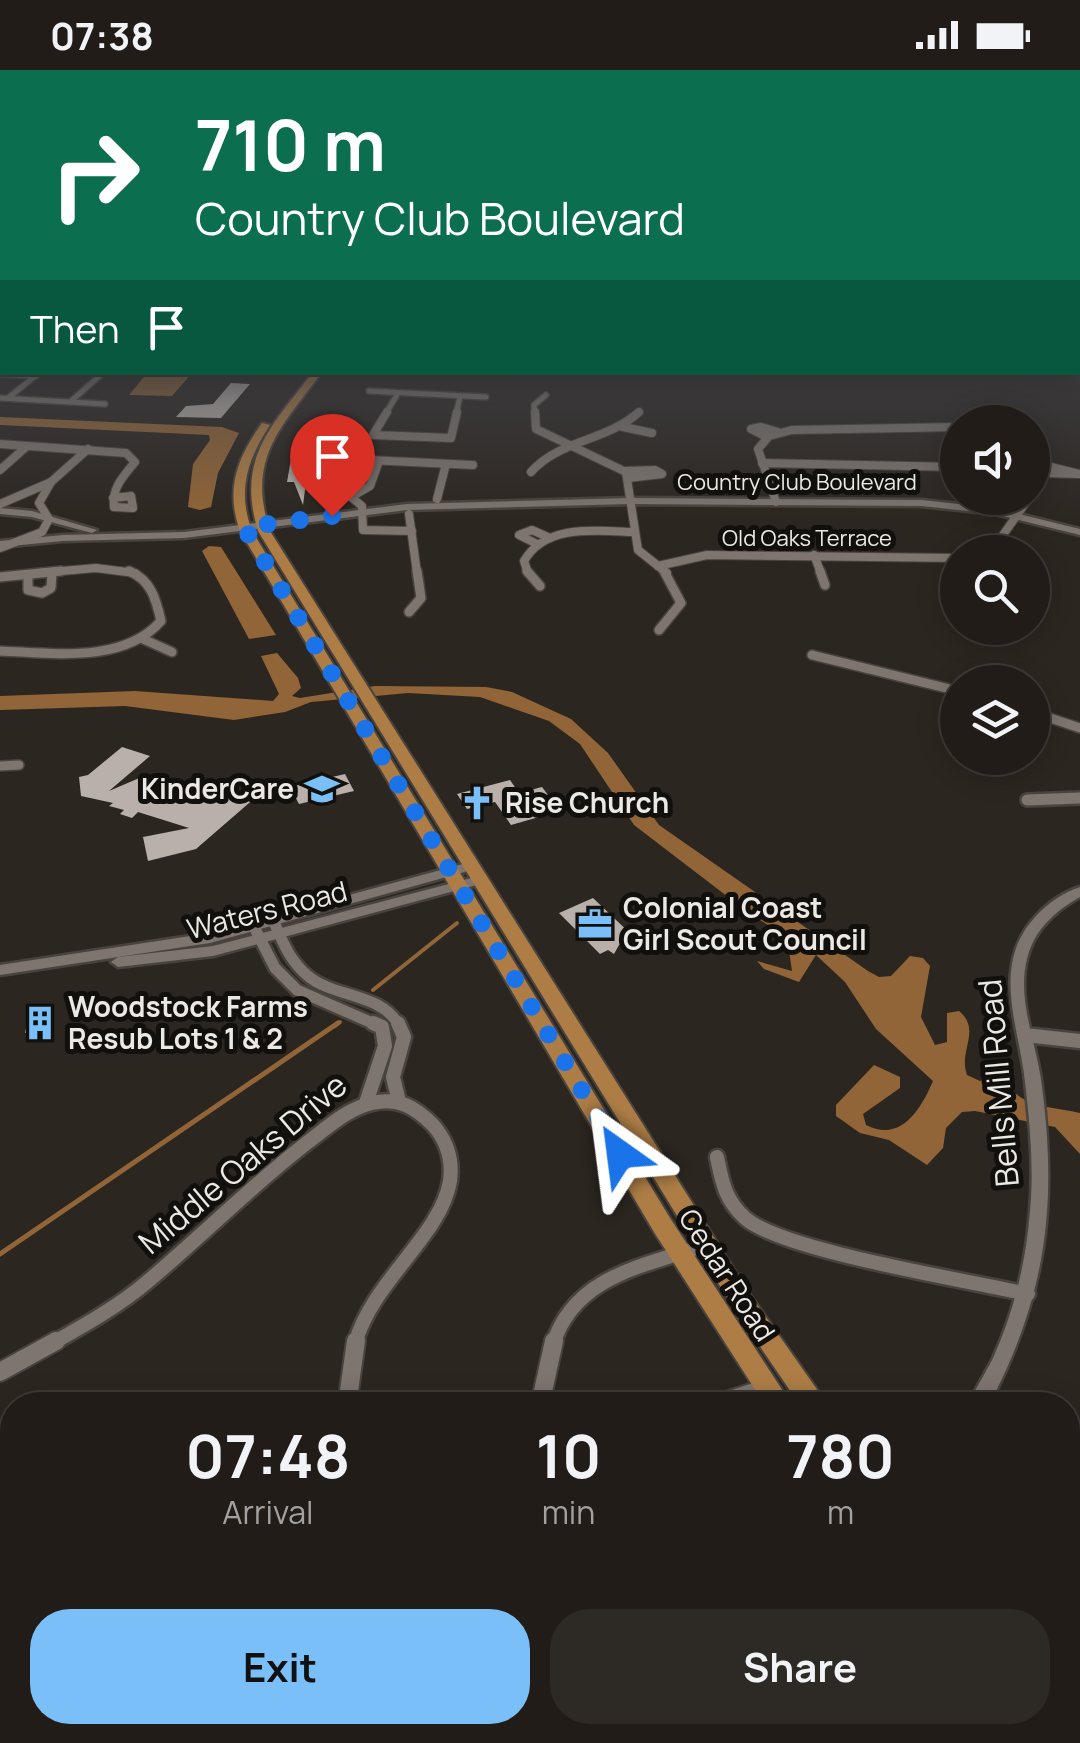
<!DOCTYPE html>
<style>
body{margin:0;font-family:Manrope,sans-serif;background:#2d2925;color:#f1f3f6;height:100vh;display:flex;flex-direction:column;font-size:38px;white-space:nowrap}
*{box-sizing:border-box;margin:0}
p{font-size:32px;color:#a2a1a2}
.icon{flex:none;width:55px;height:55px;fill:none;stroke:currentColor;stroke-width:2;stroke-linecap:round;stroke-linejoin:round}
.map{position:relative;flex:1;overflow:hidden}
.details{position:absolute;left:0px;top:1322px;width:1080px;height:352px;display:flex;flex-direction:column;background:#211c18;border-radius:40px 40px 0 0;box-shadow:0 5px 25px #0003,0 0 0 2px #3e3a37}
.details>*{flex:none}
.top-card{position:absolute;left:0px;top:0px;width:1080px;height:305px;box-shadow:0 5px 25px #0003,0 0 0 2px #3e3a37;background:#0b6e4f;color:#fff;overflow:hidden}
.tools{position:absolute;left:940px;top:335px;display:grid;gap:20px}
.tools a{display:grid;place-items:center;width:110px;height:110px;border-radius:50%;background:#211c18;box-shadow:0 5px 25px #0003,0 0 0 2px #3e3a37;font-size:50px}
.pin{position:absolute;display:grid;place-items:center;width:85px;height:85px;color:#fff;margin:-102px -42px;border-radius:50% 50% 50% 0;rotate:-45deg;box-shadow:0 0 10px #0007}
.pin .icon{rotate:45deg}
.me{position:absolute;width:110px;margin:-55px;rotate:329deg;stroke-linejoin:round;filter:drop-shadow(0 0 8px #0008)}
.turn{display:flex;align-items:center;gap:35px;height:210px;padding:0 30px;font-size:45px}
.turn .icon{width:130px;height:130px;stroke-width:2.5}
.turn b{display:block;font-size:70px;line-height:85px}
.then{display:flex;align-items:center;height:95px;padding:0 30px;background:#0003;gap:20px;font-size:38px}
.eta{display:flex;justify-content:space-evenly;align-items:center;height:170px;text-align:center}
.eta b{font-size:60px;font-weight:700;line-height:70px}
.action{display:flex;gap:20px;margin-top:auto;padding:20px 30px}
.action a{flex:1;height:115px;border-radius:40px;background:#7abff8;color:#111;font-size:40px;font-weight:700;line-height:115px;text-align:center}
.action a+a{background:#2d2925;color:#f1f3f6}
.status{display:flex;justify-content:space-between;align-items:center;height:70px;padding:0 50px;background:#211c18;direction:ltr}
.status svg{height:28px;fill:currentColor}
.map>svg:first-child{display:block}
.water{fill:#916537}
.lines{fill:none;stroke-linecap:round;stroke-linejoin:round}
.stream-far1{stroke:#916537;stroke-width:4}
.stream{stroke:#916537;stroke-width:5}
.building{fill:#b9b1a9}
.minor-far5-casing{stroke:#49433e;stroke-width:8}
.minor-far4-casing{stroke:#49433e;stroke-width:10}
.minor-far3-casing{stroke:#49433e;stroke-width:12}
.minor-far2-casing{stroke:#49433e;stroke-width:16}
.minor-far1-casing{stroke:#49433e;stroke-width:19}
.minor-casing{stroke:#49433e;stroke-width:22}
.tertiary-casing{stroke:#49433e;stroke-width:5}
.primary-casing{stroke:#49433e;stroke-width:4}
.minor-far5{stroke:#7d756e;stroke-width:5}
.minor-far4{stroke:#7d756e;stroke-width:8}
.minor-far3{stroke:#7d756e;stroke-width:9}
.minor-far2{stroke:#7d756e;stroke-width:11}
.minor-far1{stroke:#7d756e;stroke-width:14}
.minor{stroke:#7d756e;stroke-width:18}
.tertiary{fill:#7d756e;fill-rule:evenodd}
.primary{fill:#ad7d45;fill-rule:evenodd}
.route{stroke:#1a73e8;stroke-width:18;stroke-dasharray:0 32.4}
.labels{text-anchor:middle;stroke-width:10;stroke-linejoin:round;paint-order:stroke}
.far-street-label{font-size:22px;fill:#ece8e4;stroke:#12100d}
.poi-label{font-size:28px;font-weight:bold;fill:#ece8e4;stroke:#12100d;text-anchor:start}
.street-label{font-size:28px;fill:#ece8e4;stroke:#12100d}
.near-street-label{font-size:32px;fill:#ece8e4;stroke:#12100d}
</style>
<div class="status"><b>07:38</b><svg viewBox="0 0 49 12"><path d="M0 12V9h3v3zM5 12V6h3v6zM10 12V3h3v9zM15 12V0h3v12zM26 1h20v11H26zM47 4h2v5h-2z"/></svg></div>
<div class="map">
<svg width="1080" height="1673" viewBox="0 0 1080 1673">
<rect width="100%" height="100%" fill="#2c2620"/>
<g class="water">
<path d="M 148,302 L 192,302 L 192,303 L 172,326 L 129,325 Z"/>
<path d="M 0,347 L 222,357 L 239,363 L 218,403 L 211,437 L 200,440 L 188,437 L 193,394 L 210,370 L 209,365 L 0,355 Z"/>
<path d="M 209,476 L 221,477 L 276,565 L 249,569 L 202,481 Z"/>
<path d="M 277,583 L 298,608 L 301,618 L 292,626 L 300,628 L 375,616 L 486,617 L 512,622 L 571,649 L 608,683 L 659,755 L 868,901 L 879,907 L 891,906 L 910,886 L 923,888 L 930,896 L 921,947 L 935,975 L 947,972 L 947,943 L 959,941 C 982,960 958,981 967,1005 L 980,1011 L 1000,999 C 1013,1038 1044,1035 1080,1043 L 1080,1084 L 1055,1057 L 975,1041 L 962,1042 L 946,1058 L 943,1078 L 927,1095 L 889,1070 L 860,1063 L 836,1046 L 836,1035 L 874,995 L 900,1007 L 900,1018 L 863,1044 L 866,1055 C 901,1073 921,1039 933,1011 L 876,959 L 845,912 L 816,885 L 799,912 L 764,899 L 757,891 L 792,901 L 787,867 L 749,843 L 634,755 L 580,674 L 549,651 L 480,627 L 408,623 L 311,632 L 285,642 L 234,650 L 125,636 L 0,640 L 0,626 L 135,621 L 273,631 L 279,624 L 261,586 Z"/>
</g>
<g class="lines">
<g class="stream-far1">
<path d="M 373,920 L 457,853"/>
<path d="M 335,956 L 340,952"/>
</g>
<path class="stream" d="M 0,1184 L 338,953"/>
</g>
<g class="building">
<path d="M 231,313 L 250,314 L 221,348 L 176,347 L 186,336 L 213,334 Z"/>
<path d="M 291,389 L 309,389 L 303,435 L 294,412 L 287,412 Z"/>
<path d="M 122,677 L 150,686 L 109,721 L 144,706 L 212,728 L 225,716 L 256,727 L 196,779 L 148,791 L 143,767 L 189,758 L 138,742 L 132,748 L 120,744 L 124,740 L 109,736 L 113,733 L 81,726 L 79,707 L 88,705 Z"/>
<path d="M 345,704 L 354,721 L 299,734 L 290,717 Z"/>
<path d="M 510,710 L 519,723 L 542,717 L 560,741 L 511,755 L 495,732 L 467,739 L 457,724 Z"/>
<path d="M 593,828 L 635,868 L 619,875 L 614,884 L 608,880 L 600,884 L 559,843 Z"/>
<path d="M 54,943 L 51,960 L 25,963 L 29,945 Z"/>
<path d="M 1068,1501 L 1080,1511 L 1080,1563 L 1068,1552 Z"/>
</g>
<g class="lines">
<g class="minor-far5-casing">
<g id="minor-far5">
<path d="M 0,304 L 36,306"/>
<path d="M 369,321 L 486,327"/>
<path d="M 0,328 L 105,334"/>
<path d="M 8,328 L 40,302"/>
<path d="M 70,332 L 104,302"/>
<path d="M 385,345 L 398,323"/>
<path d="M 456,345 L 460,326"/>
<path d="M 535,345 L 534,335 L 546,325"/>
<path d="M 636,345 L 639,342"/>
</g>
</g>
<g class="minor-far4-casing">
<g id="minor-far4">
<path d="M 387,342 L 373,365 L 451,368 L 457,342"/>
<path d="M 535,342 L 536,359 L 626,402 L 638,480 L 667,503"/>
<path d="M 623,357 L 652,363"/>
<path d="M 767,367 L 751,359 L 761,357 L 778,362"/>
<path d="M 0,374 L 126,383 L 135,392 C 123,407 112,417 114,437 L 133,438 L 131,426 L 113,428"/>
<path d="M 1032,379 L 1048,398 L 1032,422"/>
<path d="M 328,388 L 473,395"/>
<path d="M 379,391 L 370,416 L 351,427 L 362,436 L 363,460 L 412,461"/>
<path d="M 762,393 L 958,397"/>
<path d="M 0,400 L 27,376"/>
<path d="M 625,401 L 655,400 L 662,404 L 628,408"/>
<path d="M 531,402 C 559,370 607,371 639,342"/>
<path d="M 1045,403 L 1079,404 L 1047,396"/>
<path d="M 437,429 L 446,394"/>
<path d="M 776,432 L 758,379 L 769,366 L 792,360 L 958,357"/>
<path d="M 0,434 L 51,412 L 88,379"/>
<path d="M 409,444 L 417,503"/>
<path d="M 537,474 L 519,465 L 532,460 L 550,468"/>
<path d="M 0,478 L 42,462 L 49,449 L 39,433 L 51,412"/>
<path d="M 991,482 L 1029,428"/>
<path d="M 814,485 L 821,503"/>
<path d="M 658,496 L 707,485 L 958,488"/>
<path d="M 39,503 L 96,498 L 135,503"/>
<path d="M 528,503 L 524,491 C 546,453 597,461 635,462"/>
</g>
</g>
<g class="minor-far3-casing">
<g id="minor-far3">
<path d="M 527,501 L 540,516"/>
<path d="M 820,501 L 825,515"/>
<path d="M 0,507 L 61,501"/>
<path d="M 28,507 L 28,520 L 42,523 L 51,518 L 52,504"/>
<path d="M 409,542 L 421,528 L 417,501"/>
<path d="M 659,560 L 681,533 L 664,501"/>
<path d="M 143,569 L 172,582"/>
<path d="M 0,581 C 52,583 123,594 161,551 C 156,529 151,510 129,501"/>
<path d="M 812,585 L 958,621"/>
<path d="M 1032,642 L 1080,658"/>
<path d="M 0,696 L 19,695"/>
</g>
</g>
<g class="minor-far2-casing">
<g id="minor-far2">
<path d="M 1027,730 L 1080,728"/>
<path d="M 274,852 C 283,873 290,891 308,906 C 334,928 383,923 399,956"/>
<path d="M 254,857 L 275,898 L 297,920 L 379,956"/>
</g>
</g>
<g class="minor-far1-casing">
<g id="minor-far1">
<path d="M 398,953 L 404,967 L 393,1007 L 399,1032"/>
<path d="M 1025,965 L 1080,971"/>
<path d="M 366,1033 L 385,976 L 382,957 L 373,953"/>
<path d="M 717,1087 C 722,1112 725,1130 745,1148 C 782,1181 971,1211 1028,1224"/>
<path d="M 51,1274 C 83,1256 119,1236 147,1212 C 202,1166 251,1116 308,1072 C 328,1057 347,1039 372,1033 C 398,1027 415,1037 433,1055 C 447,1071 453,1089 450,1111 C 441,1166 372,1211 355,1274"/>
<path d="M 553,1274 C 575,1205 645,1196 706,1175"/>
</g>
</g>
<g class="minor-casing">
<g id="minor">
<path d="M 0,1302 L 56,1271"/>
<path d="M 347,1335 L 356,1271"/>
<path d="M 540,1335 L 554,1271"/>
<path d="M 714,1335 L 767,1318"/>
<path d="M 0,1508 L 12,1504"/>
</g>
</g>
<g class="tertiary-casing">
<g id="tertiary">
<path d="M 630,428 L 922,430 L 995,438 L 1080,459 L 1080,465 L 995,444 L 922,436 L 630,434 L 407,440 L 184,468 L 63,471 L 0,477 L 0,471 L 63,465 L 184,462 L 407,434 Z"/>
<path d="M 0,438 L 32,441 L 97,460 L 92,463 L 32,447 L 0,444 Z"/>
<path d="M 470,792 L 477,796 L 475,799 L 210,873 L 0,905 L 0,895 L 210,863 Z"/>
<path d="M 479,806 L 484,807 L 486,810 L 484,813 L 213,886 L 118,897 L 111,892 L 118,887 L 213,876 Z"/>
<path d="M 1080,817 L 1080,827 C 1055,841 1034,860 1027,889 C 1017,929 1035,969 1041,1009 C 1058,1133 1047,1224 989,1335 L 968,1335 C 975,1319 985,1304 993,1288 C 1014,1242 1026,1192 1030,1141 C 1034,1099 1030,1055 1025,1012 C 1019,955 990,895 1036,846 C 1048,833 1064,822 1080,817 Z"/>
</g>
</g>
<g class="primary-casing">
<g id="primary">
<path d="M 313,302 L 322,302 C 281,358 246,388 270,461 L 747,1220 L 828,1335 L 800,1335 L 731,1234 L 258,461 C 236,388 271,357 313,302 Z"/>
<path d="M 262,353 L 270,355 C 247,390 237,421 252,461 L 670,1148 L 792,1335 L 765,1335 L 654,1162 L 240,461 C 225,419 237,388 262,353 Z"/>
<path d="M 1068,1621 L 1080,1627 L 1080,1664 L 1068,1658 Z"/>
<path d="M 1031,1662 L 1067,1662 L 1071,1673 L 1035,1673 Z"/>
</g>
</g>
<use href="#minor-far5" class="minor-far5"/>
<use href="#minor-far4" class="minor-far4"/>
<use href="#minor-far3" class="minor-far3"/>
<use href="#minor-far2" class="minor-far2"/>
<use href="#minor-far1" class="minor-far1"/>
<use href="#minor" class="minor"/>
<use href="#tertiary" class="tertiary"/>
<use href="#primary" class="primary"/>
</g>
<linearGradient id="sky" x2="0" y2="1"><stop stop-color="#181512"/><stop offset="0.48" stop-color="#45474e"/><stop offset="1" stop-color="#45474e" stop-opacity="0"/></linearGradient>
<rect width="1080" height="452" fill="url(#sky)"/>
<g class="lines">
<path class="route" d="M 332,446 L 244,457 L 620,1084"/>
</g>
<defs>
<g id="school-bare" transform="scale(2.7)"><path d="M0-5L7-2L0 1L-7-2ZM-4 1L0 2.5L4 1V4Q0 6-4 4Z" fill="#7abff8" stroke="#12100d" stroke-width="2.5" paint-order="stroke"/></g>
<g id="church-bare" transform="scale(2.7)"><path d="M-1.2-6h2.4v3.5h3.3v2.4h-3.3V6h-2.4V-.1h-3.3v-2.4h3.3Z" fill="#7abff8" stroke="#12100d" stroke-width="2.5" paint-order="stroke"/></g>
<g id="office-bare" transform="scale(2.7)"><path d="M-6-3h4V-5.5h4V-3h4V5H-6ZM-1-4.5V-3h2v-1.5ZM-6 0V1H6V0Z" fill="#7abff8" stroke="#12100d" stroke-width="2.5" paint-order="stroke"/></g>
<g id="building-bare" transform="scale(2.7)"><path d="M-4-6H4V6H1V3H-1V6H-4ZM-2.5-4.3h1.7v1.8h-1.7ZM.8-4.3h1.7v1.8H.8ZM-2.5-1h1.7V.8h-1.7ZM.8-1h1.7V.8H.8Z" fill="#7abff8" stroke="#12100d" stroke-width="2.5" paint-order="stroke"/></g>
</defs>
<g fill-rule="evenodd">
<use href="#school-bare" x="322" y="719"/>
<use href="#church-bare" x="477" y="733"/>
<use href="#office-bare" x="595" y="854"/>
<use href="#building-bare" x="40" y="953"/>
</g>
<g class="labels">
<g class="far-street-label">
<text x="797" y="420">Country Club Boulevard</text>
<text x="807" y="476">Old Oaks Terrace</text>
</g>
<g class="poi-label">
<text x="294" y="729" text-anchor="end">KinderCare</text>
<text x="505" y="743">Rise Church</text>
<text x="623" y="848">Colonial Coast<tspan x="623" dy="32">Girl Scout Council</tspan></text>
<text x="68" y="947">Woodstock Farms<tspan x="68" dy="32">Resub Lots 1 &amp; 2</tspan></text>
</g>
<g class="street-label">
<text transform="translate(267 840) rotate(-14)" y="10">Waters Road</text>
<text transform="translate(727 1205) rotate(57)" y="10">Cedar Road</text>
</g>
<g class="near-street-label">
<text transform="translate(999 1013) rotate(-95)" y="11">Bells Mill Road</text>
<text transform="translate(243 1094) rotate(-40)" y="11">Middle Oaks Drive</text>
</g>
</g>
</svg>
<div class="tools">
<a><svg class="icon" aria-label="sound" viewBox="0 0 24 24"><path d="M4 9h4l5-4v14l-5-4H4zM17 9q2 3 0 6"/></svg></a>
<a><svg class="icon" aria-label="search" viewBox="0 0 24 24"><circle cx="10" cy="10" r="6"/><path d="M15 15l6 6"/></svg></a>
<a><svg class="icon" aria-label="layers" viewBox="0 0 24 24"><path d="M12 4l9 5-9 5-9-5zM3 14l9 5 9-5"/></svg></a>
</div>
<div class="pin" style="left:332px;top:446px;background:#d93025"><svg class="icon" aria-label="arrive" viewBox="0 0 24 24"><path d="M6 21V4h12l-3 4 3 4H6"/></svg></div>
<svg class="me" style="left:620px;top:1084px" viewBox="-20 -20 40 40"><path d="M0-17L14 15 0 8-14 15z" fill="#1a73e8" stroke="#fff" stroke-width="4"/></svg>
<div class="top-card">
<div class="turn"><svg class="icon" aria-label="right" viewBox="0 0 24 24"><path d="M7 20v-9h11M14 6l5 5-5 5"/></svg><div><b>710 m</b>Country Club Boulevard</div></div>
<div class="then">Then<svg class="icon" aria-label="arrive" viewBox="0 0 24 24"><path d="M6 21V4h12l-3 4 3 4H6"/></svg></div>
</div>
<section class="details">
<div class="eta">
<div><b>07:48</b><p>Arrival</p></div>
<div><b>10</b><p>min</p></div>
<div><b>780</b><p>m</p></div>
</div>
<div class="action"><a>Exit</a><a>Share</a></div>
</section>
</div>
